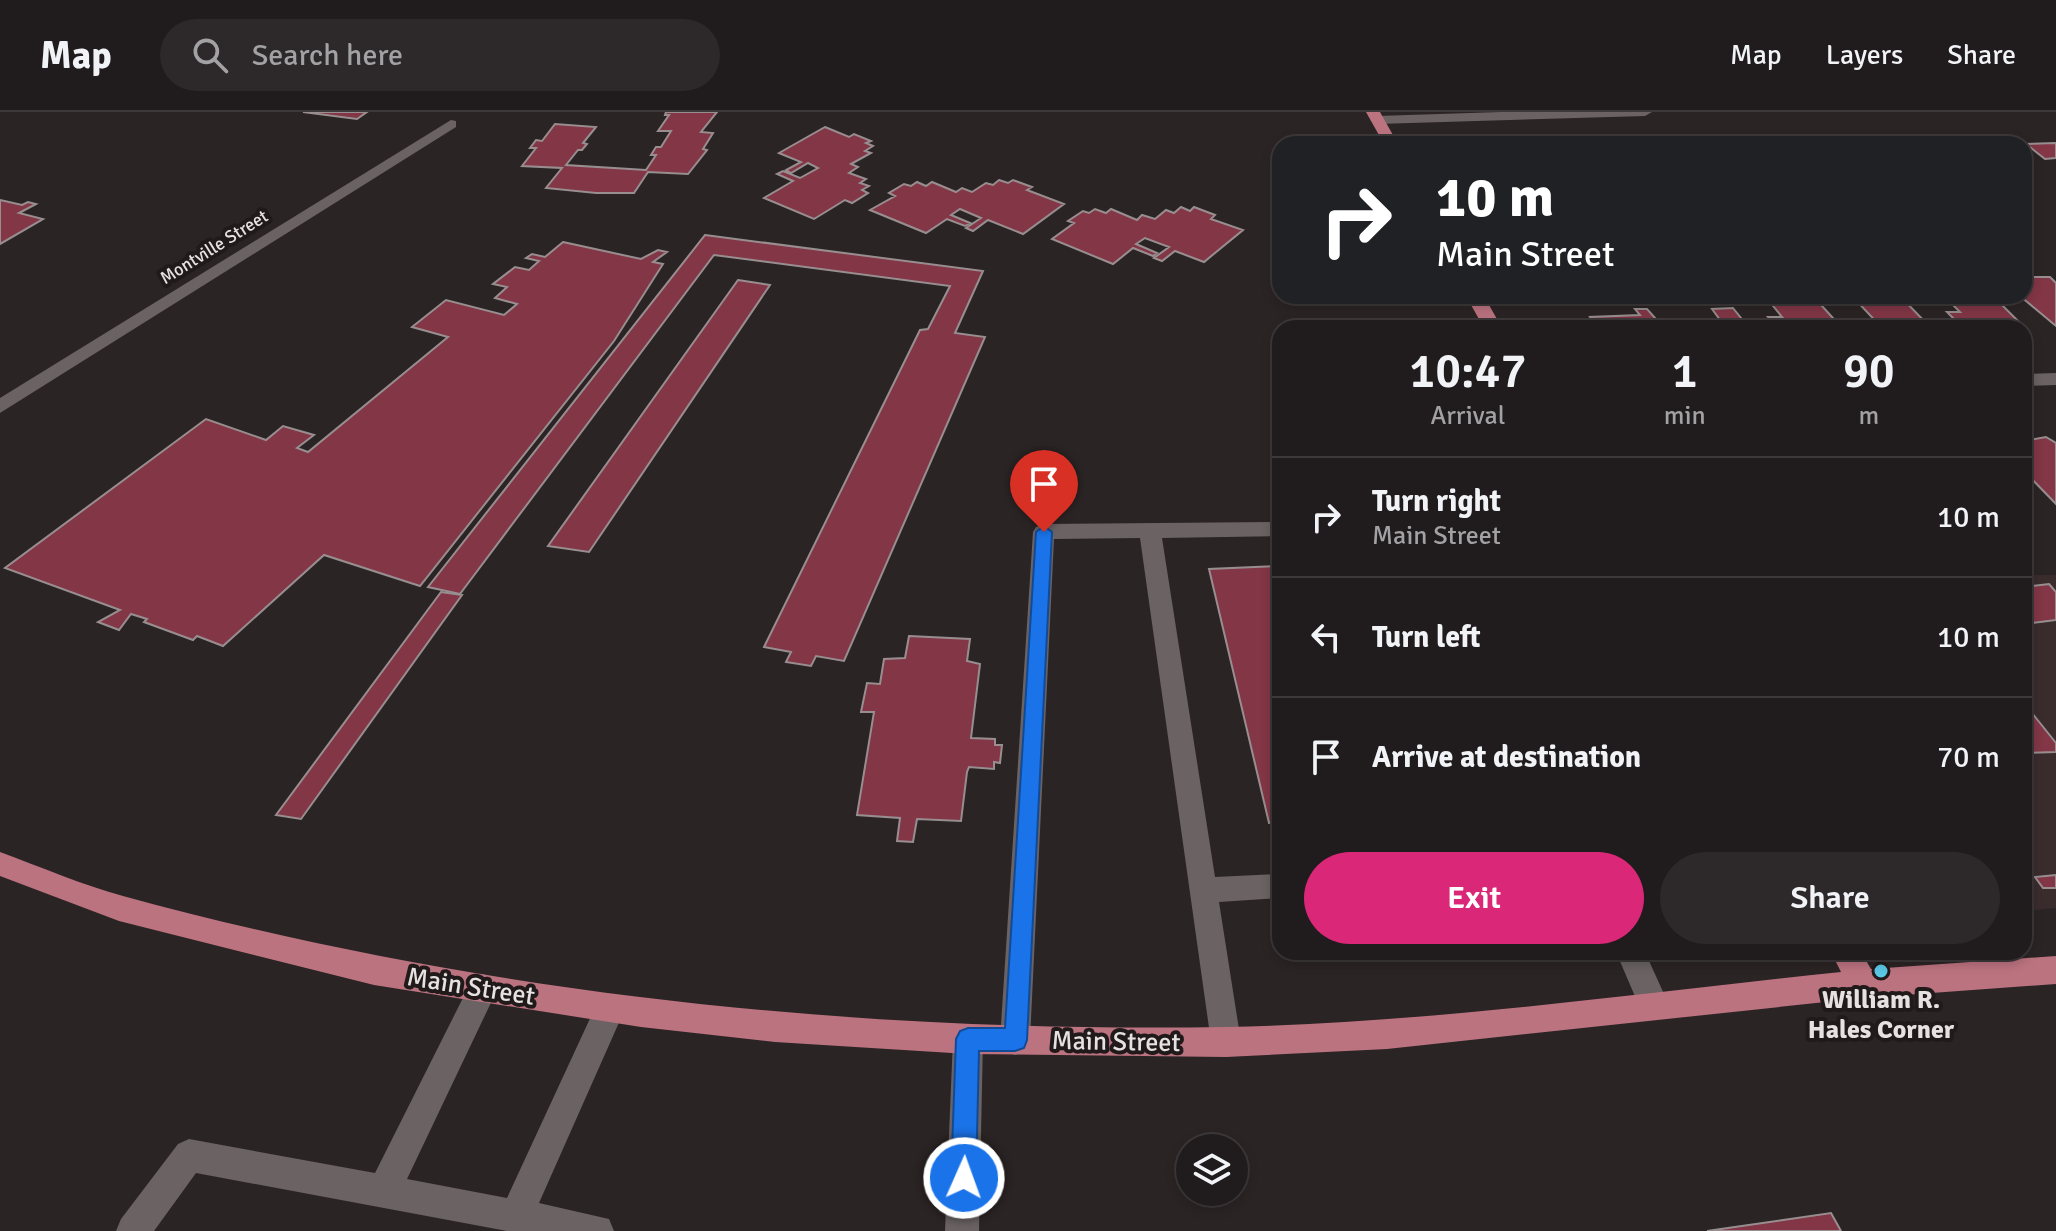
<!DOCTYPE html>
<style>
body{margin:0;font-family:Signika,sans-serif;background:#2d2829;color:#f1f3f6;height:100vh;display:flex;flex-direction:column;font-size:30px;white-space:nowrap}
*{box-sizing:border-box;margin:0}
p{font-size:26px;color:#a2a1a3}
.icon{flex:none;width:44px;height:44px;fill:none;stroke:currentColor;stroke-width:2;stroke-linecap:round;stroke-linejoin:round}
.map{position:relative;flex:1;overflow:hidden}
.drawer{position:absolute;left:1272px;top:208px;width:760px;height:640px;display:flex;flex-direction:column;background:#201b1c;border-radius:24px;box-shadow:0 4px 12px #0003,0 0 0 2px #3d393b}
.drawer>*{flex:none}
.hud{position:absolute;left:1272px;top:24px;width:760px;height:168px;border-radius:24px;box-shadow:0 4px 12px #0003,0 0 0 2px #3d393b;background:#202124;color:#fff;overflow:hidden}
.buttons{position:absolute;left:1176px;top:1022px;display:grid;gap:16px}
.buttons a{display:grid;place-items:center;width:72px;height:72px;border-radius:50%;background:#201b1c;box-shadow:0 4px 12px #0003,0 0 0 2px #3d393b;font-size:40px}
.pin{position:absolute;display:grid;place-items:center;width:68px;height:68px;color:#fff;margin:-82px -34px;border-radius:50% 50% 50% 0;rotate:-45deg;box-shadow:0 0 8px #0007}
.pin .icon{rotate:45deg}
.me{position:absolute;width:88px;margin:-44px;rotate:2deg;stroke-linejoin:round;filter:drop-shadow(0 0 6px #0008)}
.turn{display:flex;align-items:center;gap:28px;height:168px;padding:0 32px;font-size:36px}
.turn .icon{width:104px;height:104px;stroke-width:2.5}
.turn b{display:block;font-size:56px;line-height:68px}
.eta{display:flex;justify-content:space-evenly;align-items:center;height:136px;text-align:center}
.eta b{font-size:48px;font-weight:600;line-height:56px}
.button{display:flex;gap:16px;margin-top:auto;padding:16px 32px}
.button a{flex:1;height:92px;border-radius:48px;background:#db2777;color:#fff;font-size:32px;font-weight:600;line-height:92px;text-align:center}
.button a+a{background:#2d2829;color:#f1f3f6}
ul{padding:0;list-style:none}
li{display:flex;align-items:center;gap:24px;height:120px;padding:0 32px;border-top:2px solid #3d393b}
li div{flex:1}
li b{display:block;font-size:30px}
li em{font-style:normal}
header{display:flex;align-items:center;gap:48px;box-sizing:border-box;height:112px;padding:0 40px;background:#201b1c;border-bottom:2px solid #3d393b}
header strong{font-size:38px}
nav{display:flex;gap:44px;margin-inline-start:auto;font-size:28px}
.search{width:560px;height:72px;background:#2d2829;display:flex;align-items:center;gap:20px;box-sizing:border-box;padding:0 28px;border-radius:44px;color:#a2a1a3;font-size:30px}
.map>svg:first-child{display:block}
.built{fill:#3a2b2d}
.building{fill:#823646;stroke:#988e90;stroke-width:2}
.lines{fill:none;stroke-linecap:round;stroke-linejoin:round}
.minor{fill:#6a6263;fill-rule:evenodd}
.major{fill:#bc7380;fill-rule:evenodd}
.route{fill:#1a73e8;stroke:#114b97;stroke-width:2}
.poi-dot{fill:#5bc8e6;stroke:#211a1b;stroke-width:3}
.labels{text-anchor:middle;stroke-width:8;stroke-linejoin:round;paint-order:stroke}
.far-street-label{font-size:18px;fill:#e7e2e2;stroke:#211a1b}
.near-street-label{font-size:26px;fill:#e7e2e2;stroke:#211a1b}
.near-poi-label{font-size:26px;font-weight:bold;fill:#e7e2e2;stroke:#211a1b}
</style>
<header>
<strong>Map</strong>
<div class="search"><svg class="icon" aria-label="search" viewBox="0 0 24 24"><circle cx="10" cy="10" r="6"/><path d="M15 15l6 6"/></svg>Search here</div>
<nav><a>Map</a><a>Layers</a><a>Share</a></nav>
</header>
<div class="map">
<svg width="2056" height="1119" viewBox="0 0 2056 1119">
<rect width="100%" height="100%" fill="#2b2425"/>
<path class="built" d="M 2024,463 L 2056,463 L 2056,796 L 2024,799 Z"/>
<g class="building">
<path d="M 303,0 L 367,0 L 357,7 Z"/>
<path d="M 666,0 L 717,0 L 701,20 L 713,21 L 703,37 L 707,38 L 688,62 L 648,60 L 634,81 L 596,81 L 546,76 L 562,56 L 522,54 L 536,36 L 530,36 L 536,28 L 542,29 L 555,12 L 596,15 L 583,31 L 587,32 L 582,38 L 578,38 L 566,53 L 646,58 L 656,43 L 651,43 L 656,35 L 661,35 L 671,19 L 658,19 L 669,3 L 665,3 Z"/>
<path d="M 825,15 L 849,25 L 854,22 L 871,29 L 866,31 L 873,34 L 865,39 L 871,41 L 851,52 L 858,55 L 849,61 L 866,67 L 860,71 L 869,74 L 862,78 L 868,81 L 852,91 L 845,88 L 814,107 L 764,86 L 793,69 L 777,62 L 783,59 L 800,66 L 818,56 L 808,51 L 791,61 L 786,58 L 801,50 L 779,41 Z"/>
<path d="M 1931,24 L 1962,26 L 1969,32 L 1923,32 L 1918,27 L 1933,27 Z"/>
<path d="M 1873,26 L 1892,28 L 1897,32 L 1848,30 Z"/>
<path d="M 2056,31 L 2056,46 L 2045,47 L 2026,32 Z"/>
<path d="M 999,68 L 1008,71 L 1013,68 L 1032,75 L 1027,78 L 1064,92 L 1023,122 L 988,108 L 973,119 L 966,116 L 981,106 L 960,97 L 951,103 L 970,111 L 965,114 L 947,107 L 926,121 L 870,98 L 895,84 L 889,81 L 904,72 L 911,74 L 917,70 L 926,74 L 932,70 L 956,80 L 962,76 L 972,80 L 986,71 L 993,73 Z"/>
<path d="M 0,88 L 22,93 L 28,90 L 36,92 L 19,101 L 43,107 L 0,132 Z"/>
<path d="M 1181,95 L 1190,99 L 1194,95 L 1215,103 L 1211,107 L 1243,118 L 1204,150 L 1175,139 L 1162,149 L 1154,146 L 1169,135 L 1145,126 L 1136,132 L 1157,141 L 1153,144 L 1133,136 L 1113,152 L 1052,127 L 1074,111 L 1068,109 L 1083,99 L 1089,101 L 1095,97 L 1106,101 L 1111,97 L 1137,108 L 1142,103 L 1155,107 L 1166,98 L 1174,101 Z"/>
<path d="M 705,123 L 983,159 L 955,221 L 985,225 L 844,549 L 816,544 L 811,554 L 786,550 L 791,540 L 764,535 L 920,218 L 928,217 L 950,174 L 714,143 L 460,482 L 428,475 Z"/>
<path d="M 563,130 L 641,147 L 658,138 L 667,140 L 653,150 L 663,152 L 614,229 L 420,474 L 324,443 L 223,534 L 197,524 L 193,528 L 144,510 L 147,507 L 131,502 L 119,518 L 98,510 L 120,498 L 5,456 L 206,307 L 266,328 L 283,314 L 314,323 L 297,336 L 308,340 L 448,225 L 412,215 L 446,188 L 504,203 L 517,192 L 495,186 L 507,175 L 493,172 L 515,155 L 529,158 L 539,149 L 526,146 L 532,142 L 545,145 Z"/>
<path d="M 2024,165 L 2050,165 L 2056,171 L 2056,214 L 2020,184 L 2024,184 Z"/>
<path d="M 738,168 L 770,173 L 589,440 L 548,434 Z"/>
<path d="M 1765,184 L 1813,184 L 1842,216 L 1777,216 L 1768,205 L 1782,205 Z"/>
<path d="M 1852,184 L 1900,184 L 1930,215 L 1882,216 Z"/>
<path d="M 1944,184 L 1993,184 L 2028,219 L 2007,214 L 1963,216 L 1947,200 L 1960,200 Z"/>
<path d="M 1733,196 L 1749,216 L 1726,216 L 1712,197 Z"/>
<path d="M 1635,197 L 1647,197 L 1664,216 L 1597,216 L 1590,205 L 1640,203 Z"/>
<path d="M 2046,325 L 2056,331 L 2056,392 L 2024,359 L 2024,329 Z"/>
<path d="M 1280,454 L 1280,710 L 1269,711 L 1209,457 Z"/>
<path d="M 2049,472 L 2056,480 L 2056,508 L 2024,512 L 2024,475 Z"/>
<path d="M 441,480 L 462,483 L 301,707 L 276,703 Z"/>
<path d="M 909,524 L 970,527 L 967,549 L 980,552 L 971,626 L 995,627 L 995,633 L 1002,633 L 1000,651 L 994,650 L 994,657 L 969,655 L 967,660 L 961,709 L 917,707 L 913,730 L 897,729 L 900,706 L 857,703 L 874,600 L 861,600 L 867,571 L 880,572 L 884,547 L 905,546 Z"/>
<path d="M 2024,591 L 2056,631 L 2056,640 L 2024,641 Z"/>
<path d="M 2056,763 L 2056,776 L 2043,776 L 2035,765 Z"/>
<path d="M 1831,1101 L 1841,1119 L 1707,1119 Z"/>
</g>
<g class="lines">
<g class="minor">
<path d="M 1501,0 L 1652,0 L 1645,4 L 1377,12 L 1370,8 L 1377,4 Z"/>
<path d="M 451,8 L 456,9 L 456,15 L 0,301 L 0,286 Z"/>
<path d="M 2056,261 L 2056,273 L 2024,274 L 2024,262 Z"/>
<path d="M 1280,410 L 1280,424 L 1162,426 L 1215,765 L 1280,762 L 1280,786 L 1219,790 L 1241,930 L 1237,941 L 1226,945 L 1215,941 L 1211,930 L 1140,426 L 1054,427 L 1030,928 L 1026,939 L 1015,943 L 1004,939 L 1000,928 L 1033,420 L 1036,415 L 1044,412 Z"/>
<path d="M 1616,840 L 1645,840 L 1669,893 L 1665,903 L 1654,907 L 1643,903 Z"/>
<path d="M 483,862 L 493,866 L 498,876 L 407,1067 L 507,1086 L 599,887 L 610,883 L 621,887 L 625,897 L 539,1091 L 609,1107 L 614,1119 L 507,1119 L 196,1061 L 154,1119 L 116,1119 L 121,1107 L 178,1032 L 189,1027 L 375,1061 L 473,866 Z"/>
<path d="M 968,912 L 979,916 L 983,927 L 979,1119 L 945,1119 L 953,927 L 957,916 Z"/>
</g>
<g class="major">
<path d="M 1366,0 L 1380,0 L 1398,32 L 1384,32 Z"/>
<path d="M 1466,184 L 1484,184 L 1502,216 L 1484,216 Z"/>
<path d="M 0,740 C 41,755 82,773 123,784 C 481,882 855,921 1226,915 C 1431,911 1637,881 1841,860 L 1831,840 L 1861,840 L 1871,857 L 2056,844 L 2056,872 L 1863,886 L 1387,937 L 1226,945 L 968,942 L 775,930 L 641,915 L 374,873 L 119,809 L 0,764 Z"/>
</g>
</g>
<path class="route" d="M 1044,414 L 1052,420 L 1027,928 L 1024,936 L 1015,939 L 979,939 L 976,1066 L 972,1075 L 964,1078 L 955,1075 L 951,1066 L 956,927 L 960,919 L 968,916 L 1005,916 L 1036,420 Z"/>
<circle class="poi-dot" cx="1881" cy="859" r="8"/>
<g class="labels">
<g class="far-street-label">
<text transform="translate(214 135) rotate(-32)" y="6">Montville Street</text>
</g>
<g class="near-street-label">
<text transform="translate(471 874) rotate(9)" y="9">Main Street</text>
<text transform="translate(1116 929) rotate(1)" y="9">Main Street</text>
</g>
<g class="near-poi-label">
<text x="1881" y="896">William R.<tspan x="1881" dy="30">Hales Corner</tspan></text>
</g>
</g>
</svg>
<div class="buttons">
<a><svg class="icon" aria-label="layers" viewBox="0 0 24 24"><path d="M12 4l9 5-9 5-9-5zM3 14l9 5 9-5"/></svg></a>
</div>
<div class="pin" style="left:1044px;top:420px;background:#d93025"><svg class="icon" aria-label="arrive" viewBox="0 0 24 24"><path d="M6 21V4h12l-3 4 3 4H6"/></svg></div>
<svg class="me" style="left:964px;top:1066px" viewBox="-20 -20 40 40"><circle r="17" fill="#1a73e8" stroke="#fff" stroke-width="3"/><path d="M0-11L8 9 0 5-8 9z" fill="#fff"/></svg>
<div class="hud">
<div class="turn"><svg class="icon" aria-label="right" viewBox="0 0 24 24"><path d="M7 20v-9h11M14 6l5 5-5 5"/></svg><div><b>10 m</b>Main Street</div></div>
</div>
<section class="drawer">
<div class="eta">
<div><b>10:47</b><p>Arrival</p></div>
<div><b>1</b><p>min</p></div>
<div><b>90</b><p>m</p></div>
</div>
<ul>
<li><svg class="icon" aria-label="right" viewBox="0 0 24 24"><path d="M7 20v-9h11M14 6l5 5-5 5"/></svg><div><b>Turn right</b><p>Main Street</p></div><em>10 m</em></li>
<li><svg class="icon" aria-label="left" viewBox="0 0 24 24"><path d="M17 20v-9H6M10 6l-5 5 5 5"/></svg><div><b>Turn left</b></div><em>10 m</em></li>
<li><svg class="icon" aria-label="arrive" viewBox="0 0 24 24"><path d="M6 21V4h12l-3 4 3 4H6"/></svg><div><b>Arrive at destination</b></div><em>70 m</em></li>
</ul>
<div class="button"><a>Exit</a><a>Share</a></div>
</section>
</div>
